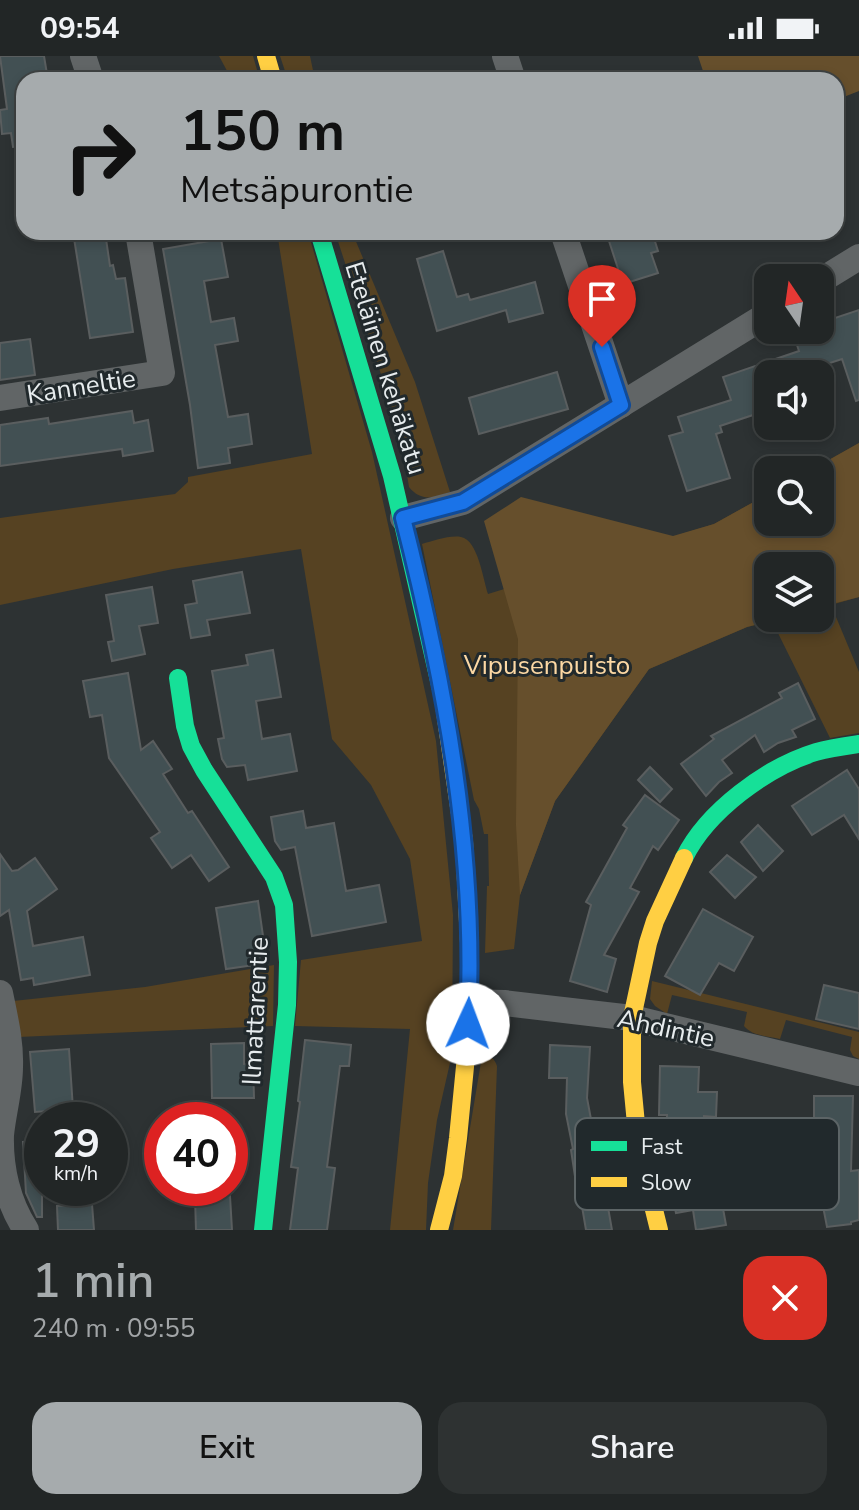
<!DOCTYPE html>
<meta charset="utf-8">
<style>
body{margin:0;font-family:"Nunito Sans",sans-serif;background:#2e3232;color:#f1f3f6;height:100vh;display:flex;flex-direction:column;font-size:30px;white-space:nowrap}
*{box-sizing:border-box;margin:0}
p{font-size:26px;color:#a2a5a7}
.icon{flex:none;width:44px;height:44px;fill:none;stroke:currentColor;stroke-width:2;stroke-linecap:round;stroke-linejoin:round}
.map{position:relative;height:1174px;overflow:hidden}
.drawer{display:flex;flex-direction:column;background:#222626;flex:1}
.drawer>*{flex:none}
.banner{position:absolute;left:16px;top:16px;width:828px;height:168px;border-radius:24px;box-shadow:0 4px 12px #0003,0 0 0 2px #3f4343;background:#a6abad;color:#111;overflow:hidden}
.needle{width:52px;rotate:347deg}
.fabs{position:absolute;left:754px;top:208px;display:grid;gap:16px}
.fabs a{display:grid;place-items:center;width:80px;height:80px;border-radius:16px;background:#222626;box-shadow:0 4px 12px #0003,0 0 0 2px #3f4343;font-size:40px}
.speed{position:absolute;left:24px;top:1046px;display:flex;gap:16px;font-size:40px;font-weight:700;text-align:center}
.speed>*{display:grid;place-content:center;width:104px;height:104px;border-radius:50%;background:#222626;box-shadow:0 4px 12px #0003,0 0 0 2px #3f4343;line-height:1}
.speed small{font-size:20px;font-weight:400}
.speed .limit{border:12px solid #d22;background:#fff;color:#111}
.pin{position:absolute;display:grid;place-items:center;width:68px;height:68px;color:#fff;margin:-82px -34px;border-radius:50% 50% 50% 0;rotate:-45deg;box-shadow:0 0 8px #0007}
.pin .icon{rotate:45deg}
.me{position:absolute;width:88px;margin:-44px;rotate:2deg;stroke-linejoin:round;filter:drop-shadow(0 0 6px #0008)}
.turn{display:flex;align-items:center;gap:28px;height:168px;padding:0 32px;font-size:36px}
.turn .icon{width:104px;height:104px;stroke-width:2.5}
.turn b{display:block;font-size:56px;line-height:68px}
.round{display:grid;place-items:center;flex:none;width:84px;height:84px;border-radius:24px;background:#2e3232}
.overview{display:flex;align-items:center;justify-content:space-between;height:136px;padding:0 32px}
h1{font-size:48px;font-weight:600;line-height:60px;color:#a6abad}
.cta{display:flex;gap:16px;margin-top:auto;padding:16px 32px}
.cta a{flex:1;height:92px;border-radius:24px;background:#a6abad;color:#111;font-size:32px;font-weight:600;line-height:92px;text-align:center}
.cta a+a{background:#2e3232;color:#f1f3f6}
.status{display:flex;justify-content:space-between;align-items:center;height:56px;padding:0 40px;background:#222626;direction:ltr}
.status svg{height:22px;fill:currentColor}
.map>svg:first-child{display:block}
.green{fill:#564222;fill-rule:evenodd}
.forest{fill:#664f2c}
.building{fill:#425053;stroke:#5a5e5f;stroke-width:2}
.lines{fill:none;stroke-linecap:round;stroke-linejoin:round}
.street{stroke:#616566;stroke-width:26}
.fast{stroke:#16e098;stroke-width:18}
.slow{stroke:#ffcf43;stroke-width:18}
.route-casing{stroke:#114b97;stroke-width:20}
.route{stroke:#1a73e8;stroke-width:14}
.labels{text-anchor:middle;stroke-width:6;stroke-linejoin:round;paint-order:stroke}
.street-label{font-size:26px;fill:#e7ecee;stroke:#21292c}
.park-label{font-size:26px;fill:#fcd8a4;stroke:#21292c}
.key{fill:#21292c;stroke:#5c6466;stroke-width:2}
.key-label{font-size:22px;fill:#e7ecee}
</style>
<div class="status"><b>09:54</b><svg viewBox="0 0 49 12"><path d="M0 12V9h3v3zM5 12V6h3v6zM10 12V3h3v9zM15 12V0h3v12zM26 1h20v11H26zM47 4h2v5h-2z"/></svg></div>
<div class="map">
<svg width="859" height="1174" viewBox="0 0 859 1174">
<rect width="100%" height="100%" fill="#2d3233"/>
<g class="green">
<path d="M 219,0 L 253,0 L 260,24 L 232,24 Z"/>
<path d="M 280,0 L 310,0 L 315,24 L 288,24 Z"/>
<path d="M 277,176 L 308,176 L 372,396 L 436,685 L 453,859 L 452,998 L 437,1064 L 428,1127 L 426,1174 L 390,1174 L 410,973 L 295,970 L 301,904 L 422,885 L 410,803 L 371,729 L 332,683 L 301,493 L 173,513 L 0,549 L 0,462 L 175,438 L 188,426 L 188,421 L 312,398 Z"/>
<path d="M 335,176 L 352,176 L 415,326 L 450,436 C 434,442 421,446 409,431 L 400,377 Z"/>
<path d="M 859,387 L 859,541 L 831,549 L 859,616 L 859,677 L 830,682 L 772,565 L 747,571 L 649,613 L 555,745 L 520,839 L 514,893 L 485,897 L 487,830 L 489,830 L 488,778 L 484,778 L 479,753 L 474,744 L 422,488 C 433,485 449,479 461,481 C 478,484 483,523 488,538 L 714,468 L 768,438 L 768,466 L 820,466 L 820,414 L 811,414 ZM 768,510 L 820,510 L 820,562 L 768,562 Z"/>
<path d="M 274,909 L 273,970 L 18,981 L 13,945 L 145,931 Z"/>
<path d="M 652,925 L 859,976 L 859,1003 L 853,1000 L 850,994 L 852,981 L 786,964 L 780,983 C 767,980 752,980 744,970 L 747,956 L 672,939 L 667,958 L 655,950 L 650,943 Z"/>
<path d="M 482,1000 C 491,1000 494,1002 497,1010 L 491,1174 L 453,1174 Z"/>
</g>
<g class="forest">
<path d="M 698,0 L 859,0 L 859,35 L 836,44 L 836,24 L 706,24 Z"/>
<path d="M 859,387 L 859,541 L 820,551 L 820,510 L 768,510 L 768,562 L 781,562 L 747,571 L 649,613 L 555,745 L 520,839 L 516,769 L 518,583 L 484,465 L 521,441 L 673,480 L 714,468 L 768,438 L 768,466 L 820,466 L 820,414 L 811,414 Z"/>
</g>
<g class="building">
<path d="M 0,0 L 44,0 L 48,24 L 24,24 L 24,90 L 13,91 L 11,77 L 2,78 L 0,54 L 7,53 Z"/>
<path d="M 73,176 L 105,176 L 110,210 L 113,209 L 116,223 L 125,222 L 133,276 L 90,282 Z"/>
<path d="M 627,176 L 652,176 L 658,195 L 651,197 L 658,217 L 623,228 L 608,182 Z"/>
<path d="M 221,183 L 228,221 L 204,225 L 211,266 L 234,262 L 238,285 L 215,289 L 228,361 L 248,358 L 252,388 L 228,392 L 230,407 L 198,412 L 190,349 L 163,193 Z"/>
<path d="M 443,195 L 457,241 L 468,238 L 470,244 L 535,226 L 543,257 L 509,266 L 506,254 L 437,275 L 417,203 Z"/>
<path d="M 859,254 L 859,344 L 856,345 L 842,303 L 796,318 L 768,318 L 768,354 L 720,370 L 722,376 L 716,378 L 730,422 L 687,435 L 669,380 L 683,376 L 678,361 L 731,344 L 723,321 L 799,295 L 792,274 L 820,274 L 820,267 Z"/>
<path d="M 30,283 L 35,319 L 0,324 L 0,287 Z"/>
<path d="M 557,316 L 568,353 L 479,378 L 469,342 Z"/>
<path d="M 132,355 L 134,367 L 148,364 L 153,395 L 123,400 L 122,393 L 0,410 L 0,369 L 48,362 L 49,368 Z"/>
<path d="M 242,516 L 250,557 L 207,564 L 210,579 L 191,582 L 185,549 L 197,547 L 193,525 Z"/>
<path d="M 152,531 L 158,567 L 139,570 L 145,598 L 112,605 L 108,586 L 114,585 L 106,539 Z"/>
<path d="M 273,594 L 281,641 L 256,645 L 262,683 L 290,678 L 297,715 L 248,724 L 245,709 L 227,711 L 222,703 L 218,683 L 224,682 L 212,615 L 248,609 L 246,599 Z"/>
<path d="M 128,617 L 141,694 L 153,685 L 172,713 L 163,718 L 188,757 L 192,755 L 229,811 L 209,825 L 191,799 L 172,812 L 151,782 L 160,776 L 109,702 L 102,659 L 90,661 L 83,625 Z"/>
<path d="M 798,627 L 815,663 L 792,674 L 796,681 L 778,687 L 764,696 L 755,679 L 722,704 L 732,717 L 719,726 L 706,740 L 681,708 L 714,683 L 711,680 L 782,642 L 779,637 Z"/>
<path d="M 650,711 L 672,733 L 660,746 L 638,724 Z"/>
<path d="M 847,714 L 859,733 L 859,783 L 844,759 L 812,779 L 792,750 Z"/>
<path d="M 645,739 L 679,764 L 658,794 L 653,790 L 630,832 L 639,836 L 604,899 L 616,903 L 607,936 L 570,925 L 591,849 L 586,846 L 627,772 L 623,769 Z"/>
<path d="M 303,755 L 306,772 L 334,767 L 346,835 L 379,829 L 386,866 L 312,880 L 295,791 L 281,794 L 275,785 L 271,761 Z"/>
<path d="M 758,769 L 783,795 L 763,815 L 741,786 Z"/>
<path d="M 0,798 L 12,815 L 18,814 L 35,802 L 57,833 L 27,855 L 33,890 L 83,881 L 90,919 L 34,929 L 33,922 L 21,924 L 9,854 L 0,860 Z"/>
<path d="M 727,799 L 756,821 L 735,842 L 710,816 Z"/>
<path d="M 258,845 L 263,880 L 256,881 L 261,908 L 226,913 L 216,852 Z"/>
<path d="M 703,853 L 753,881 L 734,915 L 719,907 L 700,939 L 665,920 Z"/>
<path d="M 824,929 L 859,937 L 859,973 L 816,963 Z"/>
<path d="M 305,984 L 351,989 L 349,1010 L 340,1010 L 327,1111 L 335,1112 L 327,1174 L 290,1174 L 298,1112 L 291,1111 L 300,1046 L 298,1045 Z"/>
<path d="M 244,987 L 244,1008 L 253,1007 L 254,1042 L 212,1042 L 211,988 Z"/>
<path d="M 550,989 L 590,991 L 587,1042 L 596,1090 L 615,1087 L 621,1120 L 603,1123 L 612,1174 L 586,1174 L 578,1127 L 576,1127 L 571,1094 L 573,1093 L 566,1058 L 567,1022 L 549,1022 Z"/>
<path d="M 69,993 L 73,1053 L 35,1056 L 30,996 Z"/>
<path d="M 660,1010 L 699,1011 L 698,1036 L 717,1036 L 716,1061 L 704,1060 L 703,1085 L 713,1148 L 722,1147 L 726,1169 L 696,1174 L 693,1154 L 676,1157 L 665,1107 L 667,1059 L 659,1059 Z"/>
<path d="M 814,1040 L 853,1040 L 851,1115 L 859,1114 L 859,1164 L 851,1166 L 851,1168 L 827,1171 L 821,1140 L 836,1137 L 828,1096 L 825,1096 L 825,1073 L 814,1073 Z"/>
<path d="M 42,1085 L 42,1161 L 37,1161 L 26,1137 L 23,1086 Z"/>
<path d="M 230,1140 L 232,1174 L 196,1174 L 195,1141 Z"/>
<path d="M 92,1148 L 94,1174 L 58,1174 L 57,1150 Z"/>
</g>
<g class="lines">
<g class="street">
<path d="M 83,0 L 91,24"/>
<path d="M 505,0 L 513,24"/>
<path d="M 563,176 L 621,349"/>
<path d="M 820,225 L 859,201"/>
<path d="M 0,342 L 162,317 L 138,176"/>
<path d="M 403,462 L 463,446 L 768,258"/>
<path d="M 0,937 C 5,962 11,986 10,1011 C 10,1034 3,1057 1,1079 C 0,1112 8,1147 26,1174"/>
<path d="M 469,946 L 504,947 L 632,962 L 859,1017"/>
</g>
<g class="fast">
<path d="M 319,176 L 392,420 L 443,642"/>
<path d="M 178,622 L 185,670 L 191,690 L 204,714 L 274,821 L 284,849 L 288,906 L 287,949 L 263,1174"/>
<path d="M 684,802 C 707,755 767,711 816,696 C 830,692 845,690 859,688"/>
</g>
<g class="slow">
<path d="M 266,0 L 273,24"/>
<path d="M 439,1174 L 453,1120 L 458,1082 L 467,990 L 470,907 L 464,785 L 443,642"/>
<path d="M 659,1174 L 638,1089 L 632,1026 L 632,962 L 648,887 L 655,865 L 684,802"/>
</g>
</g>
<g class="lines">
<g class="route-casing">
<path id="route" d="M 468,968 C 477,797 445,627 403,462 L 463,446 L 621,349 L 602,291"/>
</g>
<use href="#route" class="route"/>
</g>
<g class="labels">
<g class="street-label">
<text transform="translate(386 312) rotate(73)" y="9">Eteläinen kehäkatu</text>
<text transform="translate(81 330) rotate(-9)" y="9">Kanneltie</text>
<text transform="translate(255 955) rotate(-87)" y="9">Ilmattarentie</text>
<text transform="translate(666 972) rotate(12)" y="9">Ahdintie</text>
</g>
<g class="park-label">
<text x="547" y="618">Vipusenpuisto</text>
</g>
</g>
<rect x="575" y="1062" width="264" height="92" rx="12" class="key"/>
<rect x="591" y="1085" width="36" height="10" fill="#16e098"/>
<rect x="591" y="1121" width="36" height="10" fill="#ffcf43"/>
<g class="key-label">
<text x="641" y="1098">Fast</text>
<text x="641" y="1134">Slow</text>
</g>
</svg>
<div class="fabs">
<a><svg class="needle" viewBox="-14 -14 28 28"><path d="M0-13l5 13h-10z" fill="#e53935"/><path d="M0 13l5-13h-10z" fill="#a2a5a7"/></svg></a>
<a><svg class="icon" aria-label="sound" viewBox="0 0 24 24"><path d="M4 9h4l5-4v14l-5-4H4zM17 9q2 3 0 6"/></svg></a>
<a><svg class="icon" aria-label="search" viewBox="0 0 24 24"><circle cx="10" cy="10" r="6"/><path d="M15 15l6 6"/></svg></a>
<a><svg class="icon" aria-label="layers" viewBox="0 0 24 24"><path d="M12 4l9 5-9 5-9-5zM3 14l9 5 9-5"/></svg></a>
</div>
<div class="speed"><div>29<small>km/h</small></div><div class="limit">40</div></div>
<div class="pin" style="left:602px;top:291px;background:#d93025"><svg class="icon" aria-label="arrive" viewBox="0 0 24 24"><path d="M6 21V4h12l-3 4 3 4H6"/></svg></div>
<svg class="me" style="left:468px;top:968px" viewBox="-20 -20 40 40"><circle r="19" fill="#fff"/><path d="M0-13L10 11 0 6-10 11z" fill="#1a73e8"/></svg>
<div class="banner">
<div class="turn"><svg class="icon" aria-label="right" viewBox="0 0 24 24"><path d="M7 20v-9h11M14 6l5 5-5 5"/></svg><div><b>150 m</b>Metsäpurontie</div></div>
</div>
</div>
<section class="drawer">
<div class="overview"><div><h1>1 min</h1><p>240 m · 09:55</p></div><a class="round" style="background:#d93025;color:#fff"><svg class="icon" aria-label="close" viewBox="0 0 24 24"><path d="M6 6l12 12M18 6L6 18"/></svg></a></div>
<div class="cta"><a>Exit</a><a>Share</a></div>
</section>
